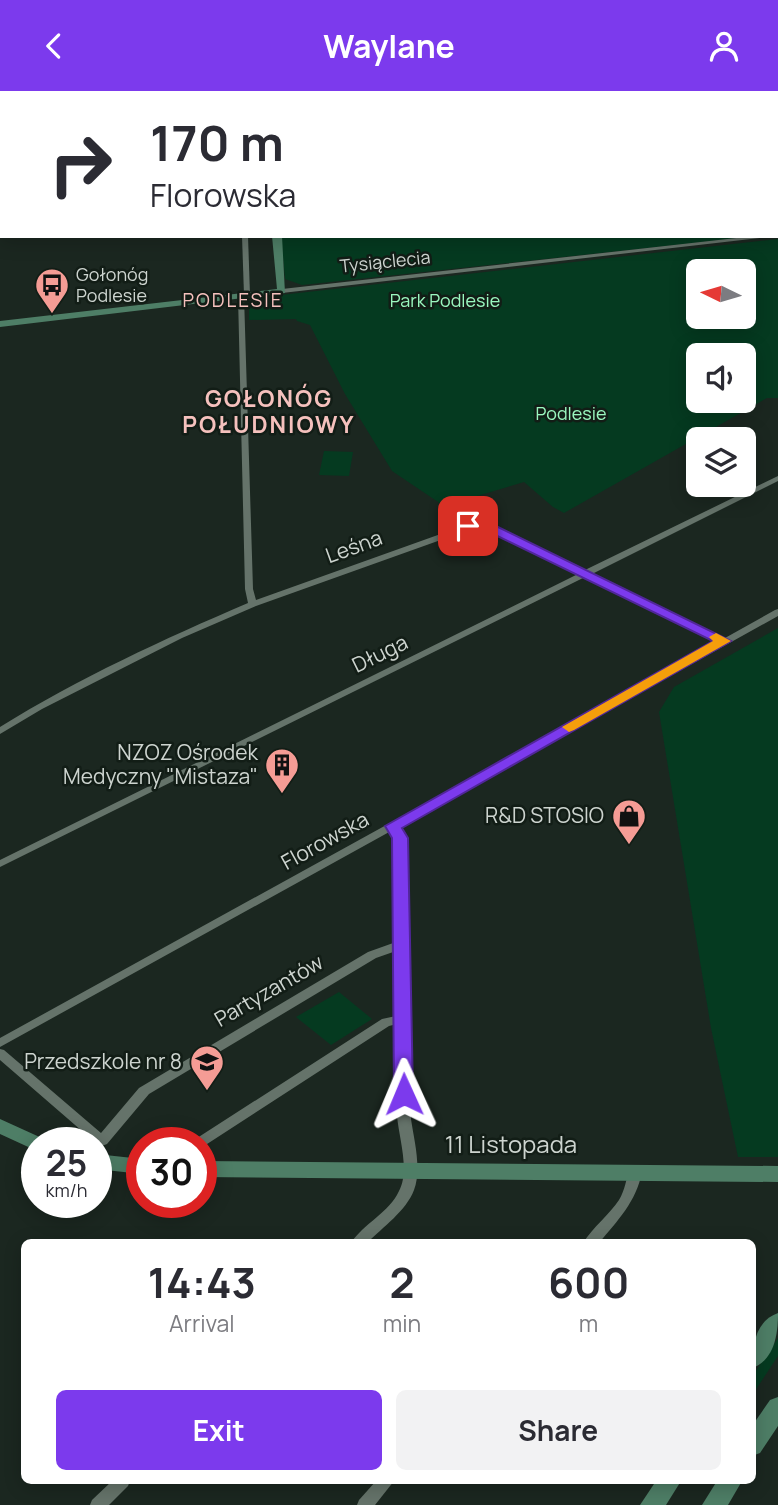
<!DOCTYPE html>
<meta charset="utf-8">
<style>
body{margin:0;font-family:Manrope,sans-serif;background:#f2f2f3;color:#2b2b33;height:100vh;display:flex;flex-direction:column;font-size:26px;white-space:nowrap}
*{box-sizing:border-box;margin:0}
p{font-size:23px;color:#7c7c81}
.icon{flex:none;width:38px;height:38px;fill:none;stroke:currentColor;stroke-width:2;stroke-linecap:round;stroke-linejoin:round}
.map{position:relative;flex:1;overflow:hidden}
.sheet{position:absolute;left:21px;top:1148px;width:735px;height:245px;display:flex;flex-direction:column;background:#fff;border-radius:10px;box-shadow:0 4px 18px #0003}
.sheet>*{flex:none}
.guide{position:absolute;left:0px;top:0px;width:779px;height:147px;box-shadow:0 4px 18px #0003;background:#fff;color:#2b2b33;overflow:hidden}
.needle{width:46px;rotate:275deg}
.controls{position:absolute;left:686px;top:168px;display:grid;gap:14px}
.controls a{display:grid;place-items:center;width:70px;height:70px;border-radius:10px;background:#fff;box-shadow:0 4px 18px #0003;font-size:35px}
.speed{position:absolute;left:21px;top:1036px;display:flex;gap:14px;font-size:35px;font-weight:700;text-align:center}
.speed>*{display:grid;place-content:center;width:91px;height:91px;border-radius:50%;background:#fff;box-shadow:0 4px 18px #0003;line-height:1}
.speed small{font-size:18px;font-weight:400}
.speed .limit{border:10px solid #d22;background:#fff;color:#111}
.pin{position:absolute;display:grid;place-items:center;width:60px;height:60px;color:#fff;margin:-30px;border-radius:14px;box-shadow:0 4px 10px #0006}
.me{position:absolute;width:77px;margin:-38px;rotate:359deg;stroke-linejoin:round;filter:drop-shadow(0 0 5px #0008)}
.turn{display:flex;align-items:center;gap:24px;height:147px;padding:0 35px;font-size:32px}
.turn .icon{width:91px;height:91px;stroke-width:2.5}
.turn b{display:block;font-size:49px;line-height:60px}
.eta{display:flex;justify-content:space-evenly;align-items:center;height:119px;text-align:center}
.eta b{font-size:42px;font-weight:700;line-height:49px}
.cta{display:flex;gap:14px;margin-top:auto;padding:14px 35px}
.cta a{flex:1;height:80px;border-radius:10px;background:#7c3aed;color:#fff;font-size:28px;font-weight:700;line-height:80px;text-align:center}
.cta a+a{background:#f2f2f3;color:#2b2b33}
header{display:flex;justify-content:space-between;align-items:center;height:91px;padding:0 35px;background:#7c3aed;color:#fff;font-size:32px;font-weight:700}
.map>svg:first-child{display:block}
.green{fill:#053a20;fill-rule:evenodd}
.lines{fill:none;stroke-linecap:round;stroke-linejoin:round}
.street{fill:#65736a;fill-rule:evenodd}
.secondary{fill:#4e7e66;fill-rule:evenodd}
.route{fill:#7c3aed;stroke:#51269a;stroke-width:2}
.slow{fill:#f59e0b}
.labels{text-anchor:middle;stroke-width:5;stroke-linejoin:round;paint-order:stroke}
.far-street-label{font-size:18px;fill:#cdd4cf;stroke:#121d16}
.far-poi-label{font-size:18px;fill:#cdd4cf;stroke:#121d16;text-anchor:start}
.far-park-label{font-size:18px;fill:#9af7bf;stroke:#121d16}
.far-neighbourhood-label{font-size:19px;letter-spacing:2px;fill:#f5c1bd;stroke:#121d16}
.street-label{font-size:21px;fill:#cdd4cf;stroke:#121d16}
.poi-label{font-size:21px;fill:#cdd4cf;stroke:#121d16;text-anchor:end}
.far-district-label{font-size:23px;font-weight:bold;letter-spacing:2px;fill:#f5c1bd;stroke:#121d16}
.near-street-label{font-size:24px;fill:#cdd4cf;stroke:#121d16}
</style>
<header><svg class="icon" aria-label="back" viewBox="0 0 24 24"><path d="M15 5l-7 7 7 7"/></svg>Waylane<svg class="icon" aria-label="person" viewBox="0 0 24 24"><circle cx="12" cy="8" r="4"/><path d="M4 21q1-7 8-7t8 7"/></svg></header>
<div class="map">
<svg width="778" height="1414" viewBox="0 0 778 1414">
<rect width="100%" height="100%" fill="#1b2720"/>
<g class="green">
<path d="M 268,0 L 778,0 L 778,143 L 777,2 Z"/>
<path d="M 281,145 L 759,145 L 302,194 L 285,188 Z"/>
<path d="M 778,148 L 778,307 L 767,307 L 564,422 L 553,416 L 524,391 L 444,415 L 392,380 L 345,303 L 310,234 L 297,230 L 296,228 L 249,229 L 249,211 L 254,207 ZM 698,180 L 744,180 L 744,226 L 698,226 ZM 698,264 L 744,264 L 744,310 L 698,310 Z"/>
<path d="M 324,360 L 353,361 L 349,385 L 319,384 Z"/>
<path d="M 778,537 L 778,1066 L 738,1066 L 711,937 L 659,621 L 674,596 Z"/>
<path d="M 339,901 L 372,928 L 331,954 L 296,926 Z"/>
<path d="M 778,1247 L 778,1265 L 753,1303 L 753,1284 Z"/>
</g>
<g class="lines">
<g class="street">
<path d="M 242,145 L 248,145 L 250,204 L 247,206 L 244,204 Z"/>
<path d="M 754,145 L 776,145 L 282,202 L 279,200 L 282,198 Z"/>
<path d="M 241,203 L 244,205 L 253,498 L 256,509 L 477,430 L 491,434 L 585,479 L 778,385 L 778,390 L 592,483 L 725,547 L 775,519 L 778,518 L 778,525 L 399,736 L 405,747 L 411,1028 C 414,1049 422,1078 414,1099 C 406,1120 383,1136 367,1152 L 351,1152 C 364,1132 389,1122 399,1100 C 410,1080 399,1047 397,1025 C 396,995 397,964 397,933 L 389,935 L 204,1055 L 201,1056 L 201,1052 L 193,1052 L 194,1049 L 382,928 L 396,925 L 396,860 L 376,867 L 149,1003 L 107,1053 L 102,1055 L 97,1053 L 0,969 L 0,958 L 4,959 L 101,1042 L 139,997 L 368,861 L 396,851 L 395,747 L 391,740 L 0,956 L 0,947 L 718,551 L 585,486 L 0,776 L 0,769 L 578,483 L 485,438 L 477,436 L 256,515 L 182,547 L 42,618 L 0,643 L 0,636 C 79,587 164,548 248,512 L 245,498 L 238,205 Z"/>
<path d="M 635,1076 L 640,1077 L 642,1081 C 636,1111 618,1129 599,1152 L 583,1152 C 593,1136 609,1124 619,1109 C 625,1099 626,1088 630,1077 Z"/>
<path d="M 112,1390 L 130,1390 L 128,1395 L 109,1414 L 90,1414 L 92,1409 Z"/>
<path d="M 376,1390 L 394,1390 L 375,1414 L 357,1414 L 359,1409 Z"/>
</g>
<g class="secondary">
<rect x="260" y="0" width="8" height="2"/>
<path d="M 272,145 L 282,145 L 285,202 L 0,236 L 0,230 L 277,198 Z"/>
<path d="M 0,1028 L 44,1048 L 46,1052 L 37,1052 L 37,1060 L 0,1043 Z"/>
<path d="M 96,1063 L 142,1068 L 142,1083 L 96,1078 Z"/>
<path d="M 201,1070 L 778,1075 L 778,1091 L 201,1086 Z"/>
<path d="M 778,1222 C 778,1242 775,1269 752,1277 C 752,1256 755,1230 778,1222 Z"/>
<path d="M 778,1306 L 778,1335 L 760,1362 L 752,1365 L 752,1335 L 770,1309 Z"/>
<path d="M 656,1390 L 681,1390 L 666,1414 L 640,1414 Z"/>
<path d="M 717,1390 L 742,1390 L 728,1414 L 702,1414 Z"/>
</g>
</g>
<path class="route" d="M 468,431 L 492,433 L 731,550 L 402,737 L 408,747 L 413,1003 L 411,1008 L 397,1008 L 394,1003 L 392,747 L 385,735 L 713,550 L 485,439 L 463,438 L 463,432 Z"/>
<path class="slow" d="M 716,542 L 731,550 L 574,639 L 569,641 L 562,636 L 713,550 L 709,546 Z"/>
<defs>
<g id="bus-pin" transform="scale(1.75)"><path d="M0 17L-7.5 6A9.5 9.5 0 1 1 7.5 6Z" fill="#f59c95" stroke="#121d16"/><path d="M-5-6H5V4H4V6H2V4H-2V6H-4V4H-5ZM-3.5-4V0h7V-4ZM-3.5 1.2v1.5H-2V1.2ZM2 1.2v1.5H3.5V1.2Z" fill="#111"/></g>
<g id="building-pin" transform="scale(1.75)"><path d="M0 17L-7.5 6A9.5 9.5 0 1 1 7.5 6Z" fill="#f59c95" stroke="#121d16"/><path d="M-4-6H4V6H1V3H-1V6H-4ZM-2.5-4.3h1.7v1.8h-1.7ZM.8-4.3h1.7v1.8H.8ZM-2.5-1h1.7V.8h-1.7ZM.8-1h1.7V.8H.8Z" fill="#111"/></g>
<g id="shop-pin" transform="scale(1.75)"><path d="M0 17L-7.5 6A9.5 9.5 0 1 1 7.5 6Z" fill="#f59c95" stroke="#121d16"/><path d="M-5-2.5h2.3a2.7 3.5 0 0 1 5.4 0H5L5.5 6h-11ZM-1.5-2.5h3a1.5 2.3 0 0 0-3 0Z" fill="#111"/></g>
<g id="school-pin" transform="scale(1.75)"><path d="M0 17L-7.5 6A9.5 9.5 0 1 1 7.5 6Z" fill="#f59c95" stroke="#121d16"/><path d="M0-5L7-2L0 1L-7-2ZM-4 1L0 2.5L4 1V4Q0 6-4 4Z" fill="#111"/></g>
</defs>
<g fill-rule="evenodd">
<use href="#bus-pin" x="52" y="194"/>
<use href="#building-pin" x="282" y="674"/>
<use href="#shop-pin" x="629" y="725"/>
<use href="#school-pin" x="207" y="971"/>
</g>
<g class="labels">
<g class="far-street-label">
<text transform="translate(385 171) rotate(-6)" y="6">Tysiąclecia</text>
</g>
<g class="far-poi-label">
<text x="76" y="190">Gołonóg<tspan x="76" dy="21">Podlesie</tspan></text>
</g>
<g class="far-park-label">
<text x="445" y="216">Park Podlesie</text>
<text x="571" y="329">Podlesie</text>
</g>
<g class="far-neighbourhood-label">
<text x="233" y="216">PODLESIE</text>
</g>
<g class="street-label">
<text transform="translate(354 456) rotate(-20)" y="7">Leśna</text>
<text transform="translate(380 563) rotate(-26)" y="7">Długa</text>
<text transform="translate(325 750) rotate(-29)" y="7">Florowska</text>
<text transform="translate(269 900) rotate(-30)" y="7">Partyzantów</text>
</g>
<g class="poi-label">
<text x="258" y="669">NZOZ Ośrodek<tspan x="258" dy="24">Medyczny "Mistaza"</tspan></text>
<text x="604" y="732">R&amp;D STOSIO</text>
<text x="182" y="978">Przedszkole nr 8</text>
</g>
<g class="far-district-label">
<text x="269" y="316">GOŁONÓG<tspan x="269" dy="26">POŁUDNIOWY</tspan></text>
</g>
<g class="near-street-label">
<text x="511" y="1062">11 Listopada</text>
</g>
</g>
</svg>
<div class="controls">
<a><svg class="needle" viewBox="-14 -14 28 28"><path d="M0-13l5 13h-10z" fill="#e53935"/><path d="M0 13l5-13h-10z" fill="#7c7c81"/></svg></a>
<a><svg class="icon" aria-label="sound" viewBox="0 0 24 24"><path d="M4 9h4l5-4v14l-5-4H4zM17 9q2 3 0 6"/></svg></a>
<a><svg class="icon" aria-label="layers" viewBox="0 0 24 24"><path d="M12 4l9 5-9 5-9-5zM3 14l9 5 9-5"/></svg></a>
</div>
<div class="speed"><div>25<small>km/h</small></div><div class="limit">30</div></div>
<div class="pin" style="left:468px;top:435px;background:#d93025"><svg class="icon" aria-label="arrive" viewBox="0 0 24 24"><path d="M6 21V4h12l-3 4 3 4H6"/></svg></div>
<svg class="me" style="left:404px;top:1003px" viewBox="-20 -20 40 40"><path d="M0-17L14 15 0 8-14 15z" fill="#7c3aed" stroke="#fff" stroke-width="4"/></svg>
<div class="guide">
<div class="turn"><svg class="icon" aria-label="right" viewBox="0 0 24 24"><path d="M7 20v-9h11M14 6l5 5-5 5"/></svg><div><b>170 m</b>Florowska</div></div>
</div>
<section class="sheet">
<div class="eta">
<div><b>14:43</b><p>Arrival</p></div>
<div><b>2</b><p>min</p></div>
<div><b>600</b><p>m</p></div>
</div>
<div class="cta"><a>Exit</a><a>Share</a></div>
</section>
</div>
